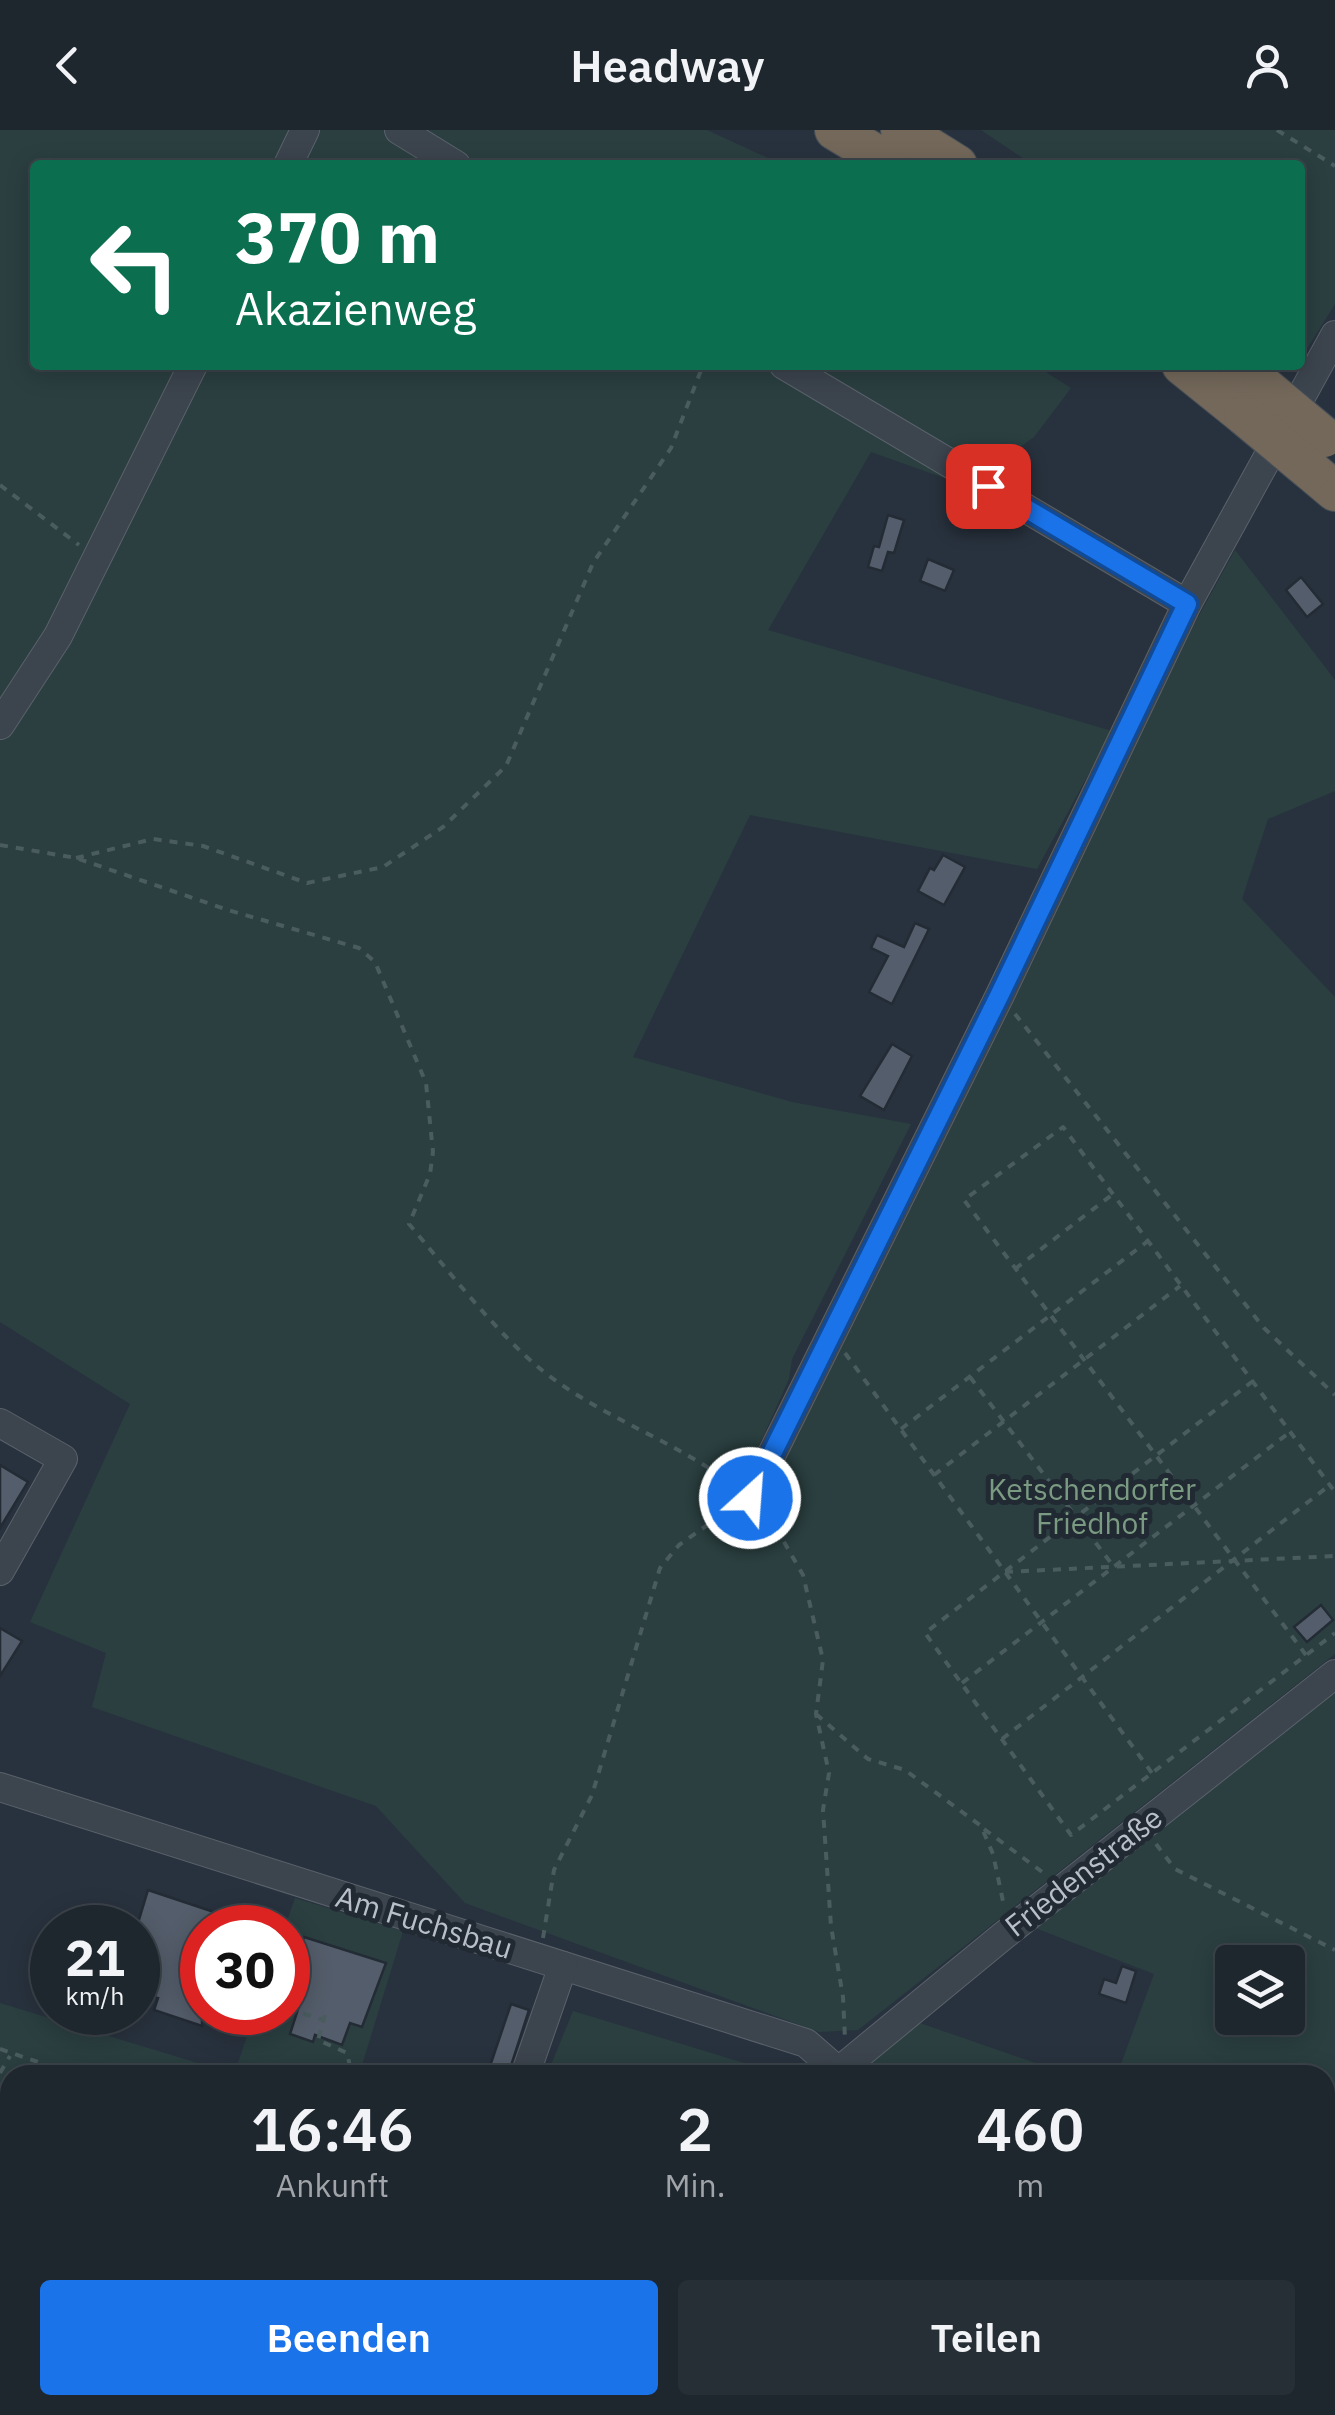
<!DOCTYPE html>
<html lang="de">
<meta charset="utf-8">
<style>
body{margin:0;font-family:"IBM Plex Sans",sans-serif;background:#262e36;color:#f1f3f6;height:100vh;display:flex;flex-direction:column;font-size:38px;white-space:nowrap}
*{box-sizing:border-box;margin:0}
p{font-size:32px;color:#a1a5aa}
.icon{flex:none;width:55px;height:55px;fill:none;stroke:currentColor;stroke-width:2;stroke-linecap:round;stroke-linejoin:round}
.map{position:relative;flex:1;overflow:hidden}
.details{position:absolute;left:0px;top:1935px;width:1335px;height:350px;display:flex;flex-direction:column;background:#1e262e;border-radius:30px 30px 0 0;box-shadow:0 5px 25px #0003,0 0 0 2px #3c434a}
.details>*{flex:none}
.top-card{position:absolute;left:30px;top:30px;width:1275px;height:210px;border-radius:10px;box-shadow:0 5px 25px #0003,0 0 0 2px #3c434a;background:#0b6e4f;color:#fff;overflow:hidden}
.buttons{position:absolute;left:1215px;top:1815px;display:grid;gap:20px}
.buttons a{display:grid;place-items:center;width:90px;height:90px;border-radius:10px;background:#1e262e;box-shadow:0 5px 25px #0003,0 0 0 2px #3c434a;font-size:50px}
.speed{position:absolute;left:30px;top:1775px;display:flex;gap:20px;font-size:50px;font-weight:700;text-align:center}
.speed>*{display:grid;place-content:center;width:130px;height:130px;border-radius:50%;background:#1e262e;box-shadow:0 5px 25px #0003,0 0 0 2px #3c434a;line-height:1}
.speed small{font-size:25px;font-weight:400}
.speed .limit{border:15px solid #d22;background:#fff;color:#111}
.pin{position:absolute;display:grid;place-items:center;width:85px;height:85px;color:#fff;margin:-42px;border-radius:20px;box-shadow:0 5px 15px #0006}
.me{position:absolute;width:110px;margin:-55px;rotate:26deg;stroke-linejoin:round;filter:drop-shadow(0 0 8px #0008)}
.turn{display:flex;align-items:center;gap:35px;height:210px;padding:0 40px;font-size:45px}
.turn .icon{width:130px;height:130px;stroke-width:2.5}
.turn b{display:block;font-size:70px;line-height:85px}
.eta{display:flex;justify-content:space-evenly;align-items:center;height:170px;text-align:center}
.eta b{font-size:60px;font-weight:600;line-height:70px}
.primary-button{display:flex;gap:20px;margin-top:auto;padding:20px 40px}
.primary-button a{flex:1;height:115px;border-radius:10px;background:#1a73e8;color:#fff;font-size:40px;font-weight:600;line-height:115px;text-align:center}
.primary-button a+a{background:#262e36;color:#f1f3f6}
header{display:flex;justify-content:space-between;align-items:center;height:130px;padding:0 40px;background:#1e262e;font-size:45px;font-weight:600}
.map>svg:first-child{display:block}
.green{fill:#2b3f40;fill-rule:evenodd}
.building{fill:#545d6b;stroke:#232b35;stroke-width:2.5}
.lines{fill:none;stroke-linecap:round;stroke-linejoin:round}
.minor-casing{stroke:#5a626b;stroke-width:30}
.highway-casing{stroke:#474f58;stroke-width:42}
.path{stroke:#4a5c5e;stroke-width:4;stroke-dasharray:8 8;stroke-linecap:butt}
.minor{stroke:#3c444e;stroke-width:28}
.highway{stroke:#73685a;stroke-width:40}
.rail{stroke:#5f6874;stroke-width:5;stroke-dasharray:10 10;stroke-linecap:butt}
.highway-bridge-casing{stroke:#474f58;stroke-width:42;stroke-linecap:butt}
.highway-bridge{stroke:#73685a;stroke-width:40}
.route-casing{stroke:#114b97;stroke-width:25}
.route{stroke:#1a73e8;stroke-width:18}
.labels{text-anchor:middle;stroke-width:10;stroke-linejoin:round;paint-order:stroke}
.park-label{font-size:30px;fill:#7a9b81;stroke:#212933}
.street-label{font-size:30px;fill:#b9bfc8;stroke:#212933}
</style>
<header><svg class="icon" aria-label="back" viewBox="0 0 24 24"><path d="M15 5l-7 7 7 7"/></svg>Headway<svg class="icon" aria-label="person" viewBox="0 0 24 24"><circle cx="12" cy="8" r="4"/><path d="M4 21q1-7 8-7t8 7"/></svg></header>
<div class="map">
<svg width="1335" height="2285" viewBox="0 0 1335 2285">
<rect width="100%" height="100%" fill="#28323e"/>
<g class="green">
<path d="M 0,0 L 707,0 L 783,35 L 35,35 L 35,235 L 1035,235 L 1071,258 L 1034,307 L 967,356 L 871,322 L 768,500 L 1112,601 L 1037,739 L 750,685 L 633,927 L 792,972 L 911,994 L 792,1229 L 789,1249 L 736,1367 L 772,1337 L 1003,884 L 1191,500 L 1235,420 L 1335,550 L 1335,661 L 1268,689 L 1242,769 L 1335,867 L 1335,1524 L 858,1900 L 819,1902 L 465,1773 L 376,1676 L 92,1577 L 106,1523 L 30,1492 L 130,1274 L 0,1192 Z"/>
<path d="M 981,0 L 1335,0 L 1335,174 L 1300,230 L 1300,35 L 1033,35 Z"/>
<path d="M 1335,1556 L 1335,2285 L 1163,2285 L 1153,2275 L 1325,2275 L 1325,1945 L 1117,1945 L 1154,1844 L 1030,1796 ZM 1232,1832 L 1288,1832 L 1288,1888 L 1232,1888 Z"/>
<path d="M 295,1768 L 403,1801 L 359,1945 L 10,1945 L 10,2275 L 1126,2275 L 1136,2285 L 0,2285 L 0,1873 L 234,1944 L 255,1883 L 288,1882 L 285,1797 Z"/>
<path d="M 573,1881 L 784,1945 L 547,1945 Z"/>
<path d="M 914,1891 L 1070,1945 L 874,1945 L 865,1940 L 869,1928 Z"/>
</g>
<g class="building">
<path d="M 888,385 L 904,390 L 894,423 L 888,422 L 882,441 L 868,437 L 874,416 L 879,417 Z"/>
<path d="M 928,429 L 954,440 L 945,461 L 920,451 Z"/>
<path d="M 1301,447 L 1323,474 L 1307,487 L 1286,460 Z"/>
<path d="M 943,725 L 965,737 L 944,775 L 918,761 L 930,738 L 934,740 Z"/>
<path d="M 915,793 L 929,799 L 892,874 L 869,862 L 888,826 L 871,818 L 877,805 L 904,817 Z"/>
<path d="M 892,914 L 912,926 L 884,980 L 860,966 Z"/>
<path d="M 0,1335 L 28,1352 L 0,1398 Z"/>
<path d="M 1321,1475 L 1333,1490 L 1307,1512 L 1294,1497 Z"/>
<path d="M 0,1498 L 22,1511 L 0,1546 Z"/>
<path d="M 148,1760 L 253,1795 L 202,1798 L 202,1896 L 154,1880 L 158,1868 L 138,1862 L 142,1830 L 138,1829 L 138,1793 Z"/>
<path d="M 304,1807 L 386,1833 L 362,1897 L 350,1893 L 342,1915 L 315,1905 L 313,1912 L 290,1904 L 299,1876 L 288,1873 L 288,1859 Z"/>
<path d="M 1122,1836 L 1136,1841 L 1126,1873 L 1099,1864 L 1104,1849 L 1116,1853 Z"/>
<path d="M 511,1874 L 529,1880 L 508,1945 L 487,1945 Z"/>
</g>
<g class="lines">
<g class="minor-casing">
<g id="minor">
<path d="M 399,0 L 456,35"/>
<path d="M 288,35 L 305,0"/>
<path d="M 784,235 L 1187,474"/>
<path d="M 0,595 L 58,506 L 193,235"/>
<path d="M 0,1293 L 63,1329 L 0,1441"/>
<path d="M 750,1368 L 1000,865 L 1187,474 L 1335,205"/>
<path d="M 0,1657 L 806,1913 L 829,1933 L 836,1945"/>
<path d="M 525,1945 L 563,1836"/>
<path d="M 834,1945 L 1003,1806 L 1335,1544"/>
<path d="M 868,2275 L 870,2285"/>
<path d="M 379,2285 L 387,2275"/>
</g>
</g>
<g class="highway-casing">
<g id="highway">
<path d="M 835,0 L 893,35"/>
<path d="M 901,0 L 957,35"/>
<path d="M 1182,235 L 1244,285"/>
<path d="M 1237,235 L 1263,256"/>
<path d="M 1310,340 L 1335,361"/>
</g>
</g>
<g class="path">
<path d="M 1277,0 L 1335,36"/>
<path d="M 0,355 L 79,415"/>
<path d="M 0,715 L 76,728 L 228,780 L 359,818 L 375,832 L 426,953 L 433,1022 L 430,1044 L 409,1094 C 447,1139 498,1205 543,1241 C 602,1288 674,1310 733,1355"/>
<path d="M 76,728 L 153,709 L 203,716 L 307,753 L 383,737 L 443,697 L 506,636 L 593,433 L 671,318 L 703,235"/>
<path d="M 1015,884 L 1264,1198 L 1335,1265"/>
<path d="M 1015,1139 L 1113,1064"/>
<path d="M 845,1223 L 1152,1643"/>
<path d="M 970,1247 L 1114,1437"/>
<path d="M 1253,1251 L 925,1503 L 1071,1705 L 1335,1503"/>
<path d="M 901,1299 L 1148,1111"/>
<path d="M 934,1345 L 1180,1156"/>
<path d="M 768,1384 L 803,1445 L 823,1530 L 816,1584 L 829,1643 L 823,1680 L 831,1796 L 843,1867 L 845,1909"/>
<path d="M 1005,1442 L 1335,1426"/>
<path d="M 1306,1525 L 964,1070 L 1063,997 L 1335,1362"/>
<path d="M 962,1553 L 1290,1302"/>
<path d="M 816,1584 L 868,1629 L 905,1640 L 981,1696 L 993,1724 L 1004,1776"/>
<path d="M 1002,1609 L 1330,1355"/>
<path d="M 984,1699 L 1045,1744"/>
<path d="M 1156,1714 L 1175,1739 L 1335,1820"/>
<path d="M 543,1808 L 554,1740 L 592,1665 L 660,1438 L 679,1415 L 733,1377"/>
<path d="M 288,1879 L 324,1890"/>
<path d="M 325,1885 L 318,1910 L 347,1923 L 352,1945"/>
<path d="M 0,1919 L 76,1945"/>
<path d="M 0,1943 L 10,1926"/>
<path d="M 612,1945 L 615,1938"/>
<path d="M 1325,2215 L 1335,2210"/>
<path d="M 1145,2275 L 1155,2285"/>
<path d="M 341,2285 L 346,2275"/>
<path d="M 1166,2285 L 1179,2275"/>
</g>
<use href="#minor" class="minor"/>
<use href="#highway" class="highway"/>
<g class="rail">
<path d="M 0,2082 L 10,2079"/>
<path d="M 0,2105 L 10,2118"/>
<path d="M 219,2275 L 222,2285"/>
<path d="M 298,2285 L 302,2275"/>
</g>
<g class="highway-bridge-casing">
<g id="highway-bridge">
<path d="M 1263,256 L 1324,307"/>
<path d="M 1244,285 L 1310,340"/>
</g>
</g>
<use href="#highway-bridge" class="highway-bridge"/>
</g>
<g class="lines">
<g class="route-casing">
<path id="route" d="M 750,1368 L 1000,864 L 1187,474 L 988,356"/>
</g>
<use href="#route" class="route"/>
</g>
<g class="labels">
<g class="park-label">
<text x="1092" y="1370">Ketschendorfer<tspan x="1092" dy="34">Friedhof</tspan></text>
</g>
<g class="street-label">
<text transform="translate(1084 1742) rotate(-38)" y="10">Friedenstraße</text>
<text transform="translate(424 1793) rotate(17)" y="10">Am Fuchsbau</text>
</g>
</g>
</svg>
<div class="buttons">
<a><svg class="icon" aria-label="layers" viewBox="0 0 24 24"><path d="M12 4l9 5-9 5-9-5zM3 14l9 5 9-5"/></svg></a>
</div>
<div class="speed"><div>21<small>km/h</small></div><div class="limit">30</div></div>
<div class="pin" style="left:988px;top:356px;background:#d93025"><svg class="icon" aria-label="arrive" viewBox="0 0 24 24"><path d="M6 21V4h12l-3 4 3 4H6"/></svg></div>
<svg class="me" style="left:750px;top:1368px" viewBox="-20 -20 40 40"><circle r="17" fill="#1a73e8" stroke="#fff" stroke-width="3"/><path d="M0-11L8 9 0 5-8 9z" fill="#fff"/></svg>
<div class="top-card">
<div class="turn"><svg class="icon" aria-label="left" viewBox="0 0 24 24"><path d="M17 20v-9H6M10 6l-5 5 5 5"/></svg><div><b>370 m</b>Akazienweg</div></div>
</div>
<section class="details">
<div class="eta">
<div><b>16:46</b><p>Ankunft</p></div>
<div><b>2</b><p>Min.</p></div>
<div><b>460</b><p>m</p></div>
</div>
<div class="primary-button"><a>Beenden</a><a>Teilen</a></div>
</section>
</div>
